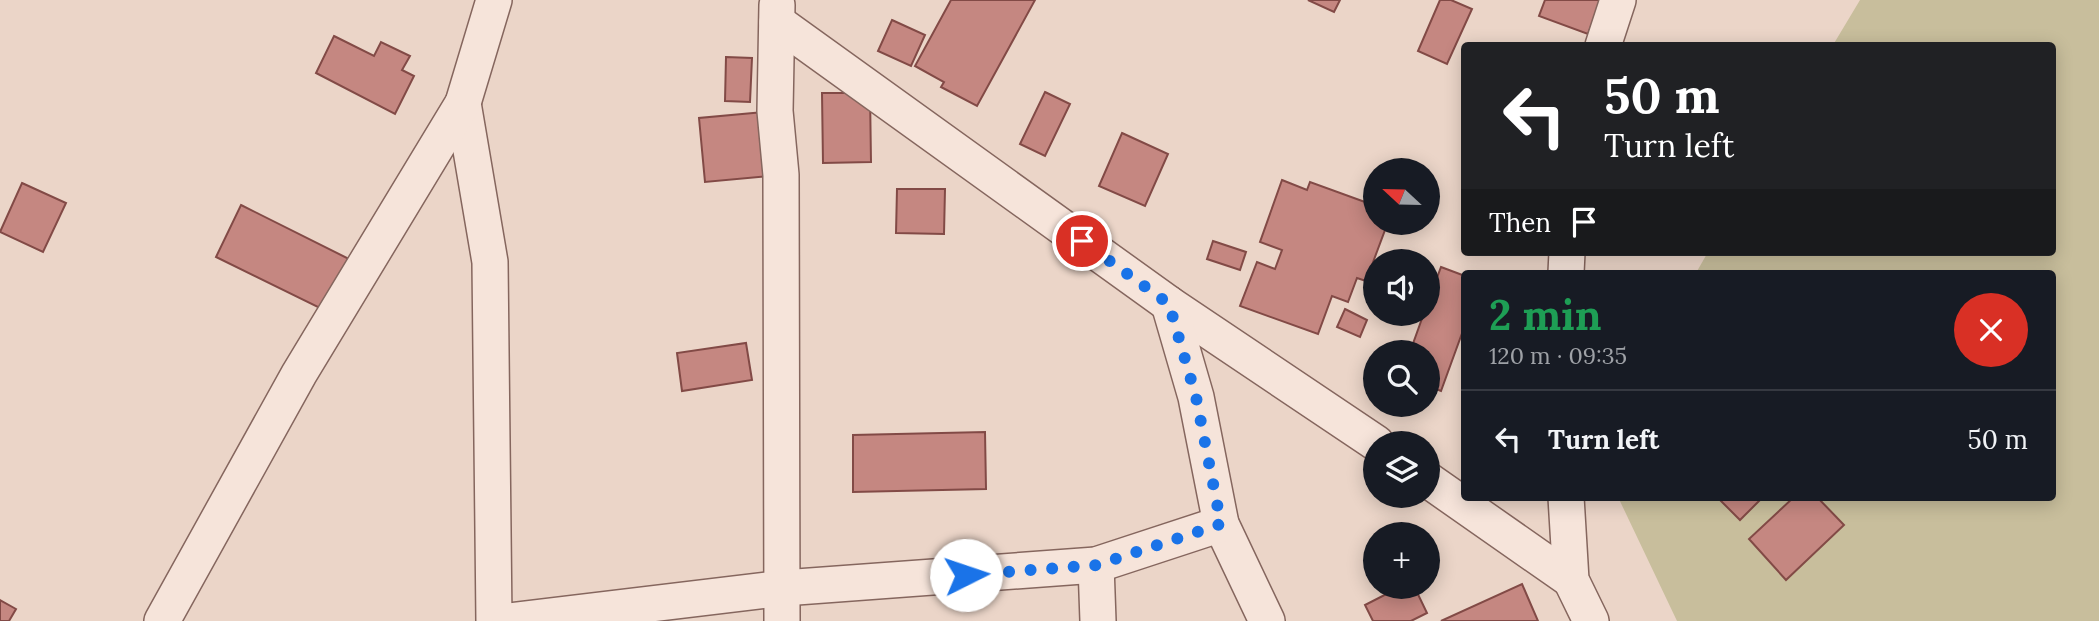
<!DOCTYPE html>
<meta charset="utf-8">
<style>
body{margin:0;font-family:Lora,serif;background:#20242c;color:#f1f3f6;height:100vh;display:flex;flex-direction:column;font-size:26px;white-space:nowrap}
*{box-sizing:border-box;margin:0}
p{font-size:23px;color:#9ea1a6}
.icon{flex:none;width:38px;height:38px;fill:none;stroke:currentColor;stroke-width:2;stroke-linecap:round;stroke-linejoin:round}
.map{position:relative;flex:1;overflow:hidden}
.side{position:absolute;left:1461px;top:270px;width:595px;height:231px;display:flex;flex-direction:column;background:#171b24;border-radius:7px;box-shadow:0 4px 18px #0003}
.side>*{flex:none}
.guide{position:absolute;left:1461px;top:42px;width:595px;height:214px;border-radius:7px;box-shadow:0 4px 18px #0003;background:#202124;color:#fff;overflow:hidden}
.needle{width:46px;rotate:292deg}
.fabs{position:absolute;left:1363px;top:158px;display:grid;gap:14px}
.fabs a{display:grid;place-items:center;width:77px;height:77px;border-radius:50%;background:#171b24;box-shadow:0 4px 18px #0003;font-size:35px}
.pin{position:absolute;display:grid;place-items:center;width:60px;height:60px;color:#fff;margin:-30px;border:4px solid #fff;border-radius:50%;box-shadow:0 2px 7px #0007}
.me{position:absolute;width:77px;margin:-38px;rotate:86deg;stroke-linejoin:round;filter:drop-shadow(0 0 5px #0008)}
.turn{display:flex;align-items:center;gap:24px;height:147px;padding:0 28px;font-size:32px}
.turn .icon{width:91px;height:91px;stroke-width:2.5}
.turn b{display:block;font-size:49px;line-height:60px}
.then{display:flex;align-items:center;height:66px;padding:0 28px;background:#0003;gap:14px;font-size:26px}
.round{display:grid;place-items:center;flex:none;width:74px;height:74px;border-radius:37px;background:#20242c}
.headline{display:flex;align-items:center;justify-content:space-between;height:119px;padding:0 28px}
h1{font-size:42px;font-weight:700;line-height:52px;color:#1e9e55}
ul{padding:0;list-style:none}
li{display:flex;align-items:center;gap:21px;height:98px;padding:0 28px;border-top:2px solid #363941}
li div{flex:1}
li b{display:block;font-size:26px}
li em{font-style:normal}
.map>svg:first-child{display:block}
.green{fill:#c8be9c}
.building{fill:#c58781;stroke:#824a46;stroke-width:2}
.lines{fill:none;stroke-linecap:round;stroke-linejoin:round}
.minor-casing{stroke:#85665e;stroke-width:38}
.minor{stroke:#f6e4da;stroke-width:35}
.route{stroke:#1a73e8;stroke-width:12;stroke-dasharray:0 21.6}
</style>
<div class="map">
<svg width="2099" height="621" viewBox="0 0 2099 621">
<rect width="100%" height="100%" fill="#ebd5c8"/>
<path class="green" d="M 1860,0 L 2099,0 L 2099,621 L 1677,621 L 1618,497 L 2053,497 L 2053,273 L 1696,273 L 1708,252 L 2053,252 L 2053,46 L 1833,45 Z"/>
<g class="building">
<path d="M 951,0 L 1035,0 L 977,106 L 941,87 L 944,82 L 915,66 Z"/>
<path d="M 1308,0 L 1340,0 L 1334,12 Z"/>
<path d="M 1440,0 L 1451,0 L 1472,9 L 1447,64 L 1418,51 Z"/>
<path d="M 1545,0 L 1601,0 L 1588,34 L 1539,16 Z"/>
<path d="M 892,20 L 925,35 L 911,66 L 878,51 Z"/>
<path d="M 334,36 L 374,56 L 381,42 L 410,56 L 402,70 L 414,76 L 395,114 L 316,73 Z"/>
<path d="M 726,57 L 752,58 L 750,102 L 725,101 Z"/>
<path d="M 1045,92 L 1070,104 L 1045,156 L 1020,144 Z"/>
<path d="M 822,93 L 870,93 L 871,162 L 823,163 Z"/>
<path d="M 775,111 L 781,175 L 705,182 L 699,118 Z"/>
<path d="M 1122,133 L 1168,154 L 1145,206 L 1099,186 Z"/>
<path d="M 1282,180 L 1307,190 L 1310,182 L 1376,206 L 1376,222 L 1388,222 L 1366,281 L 1357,278 L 1348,302 L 1332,296 L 1318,334 L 1240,306 L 1257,262 L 1275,269 L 1282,250 L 1260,242 Z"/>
<path d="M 22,183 L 66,203 L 43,252 L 0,232 Z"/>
<path d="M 897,189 L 945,189 L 944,234 L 896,233 Z"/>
<path d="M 241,205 L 353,261 L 328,312 L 216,257 Z"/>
<path d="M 1213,241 L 1246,252 L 1240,270 L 1207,259 Z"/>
<path d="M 1441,267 L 1465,276 L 1465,325 L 1441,391 L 1428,386 L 1428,352 L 1410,352 L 1424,313 L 1428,313 L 1428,302 Z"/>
<path d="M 1345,309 L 1367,320 L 1360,337 L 1337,327 Z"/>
<path d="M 746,343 L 752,380 L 682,391 L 677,353 Z"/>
<path d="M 985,432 L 986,489 L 853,492 L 853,435 Z"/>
<path d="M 1717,497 L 1763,497 L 1740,520 Z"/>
<path d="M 1794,497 L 1817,497 L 1844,525 L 1786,580 L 1749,539 Z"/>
<path d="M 1522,584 L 1538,621 L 1441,621 Z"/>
<path d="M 1402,586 L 1414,586 L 1427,613 L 1411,621 L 1373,621 L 1365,605 Z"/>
<path d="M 0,600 L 16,609 L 9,621 L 0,621 Z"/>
</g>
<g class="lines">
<g class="minor-casing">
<g id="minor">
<path d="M 777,5 L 775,111 L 781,175 L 782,621"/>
<path d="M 777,22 L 1169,304 L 1376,443"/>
<path d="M 1603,46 L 1618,0"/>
<path d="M 463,103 L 490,262 L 494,621"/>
<path d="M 1566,273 L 1567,252"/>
<path d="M 1169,304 L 1196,397 L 1221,524 L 1267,621"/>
<path d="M 1428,480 L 1571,580"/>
<path d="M 1566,497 L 1571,580 L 1591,621"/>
<path d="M 1096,565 L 1098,621"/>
<path d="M 162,621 L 299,374 L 463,103 L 494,0"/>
<path d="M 510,621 L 783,588 L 1096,565 L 1221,524"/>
</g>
</g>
<use href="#minor" class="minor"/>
</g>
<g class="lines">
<path class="route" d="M 966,575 L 1097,565 L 1221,524 L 1196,397 L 1169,304 L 1082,241"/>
</g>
</svg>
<div class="fabs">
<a><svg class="needle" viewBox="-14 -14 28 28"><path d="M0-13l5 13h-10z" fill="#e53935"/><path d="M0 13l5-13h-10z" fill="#9ea1a6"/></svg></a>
<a><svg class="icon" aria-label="sound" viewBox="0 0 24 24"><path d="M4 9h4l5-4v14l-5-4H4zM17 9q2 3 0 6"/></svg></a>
<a><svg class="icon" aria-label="search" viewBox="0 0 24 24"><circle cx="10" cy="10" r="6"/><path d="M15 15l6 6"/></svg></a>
<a><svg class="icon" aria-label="layers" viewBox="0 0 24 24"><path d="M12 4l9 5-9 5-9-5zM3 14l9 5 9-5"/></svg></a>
<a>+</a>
</div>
<div class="pin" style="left:1082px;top:241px;background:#d93025"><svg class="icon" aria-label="arrive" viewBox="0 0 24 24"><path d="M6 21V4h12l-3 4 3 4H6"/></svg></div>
<svg class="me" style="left:966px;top:575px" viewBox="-20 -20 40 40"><circle r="19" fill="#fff"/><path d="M0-13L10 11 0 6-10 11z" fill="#1a73e8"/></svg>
<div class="guide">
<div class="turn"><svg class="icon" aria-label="left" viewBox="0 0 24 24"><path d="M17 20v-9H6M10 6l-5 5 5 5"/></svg><div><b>50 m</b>Turn left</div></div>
<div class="then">Then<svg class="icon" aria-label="arrive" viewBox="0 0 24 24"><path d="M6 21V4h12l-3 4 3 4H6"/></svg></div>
</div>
<section class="side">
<div class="headline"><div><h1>2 min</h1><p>120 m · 09:35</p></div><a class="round" style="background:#d93025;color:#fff"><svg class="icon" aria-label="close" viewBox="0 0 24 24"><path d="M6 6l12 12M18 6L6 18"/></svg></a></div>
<ul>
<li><svg class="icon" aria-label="left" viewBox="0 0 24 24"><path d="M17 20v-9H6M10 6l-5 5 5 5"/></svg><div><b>Turn left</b></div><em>50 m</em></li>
</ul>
</section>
</div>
